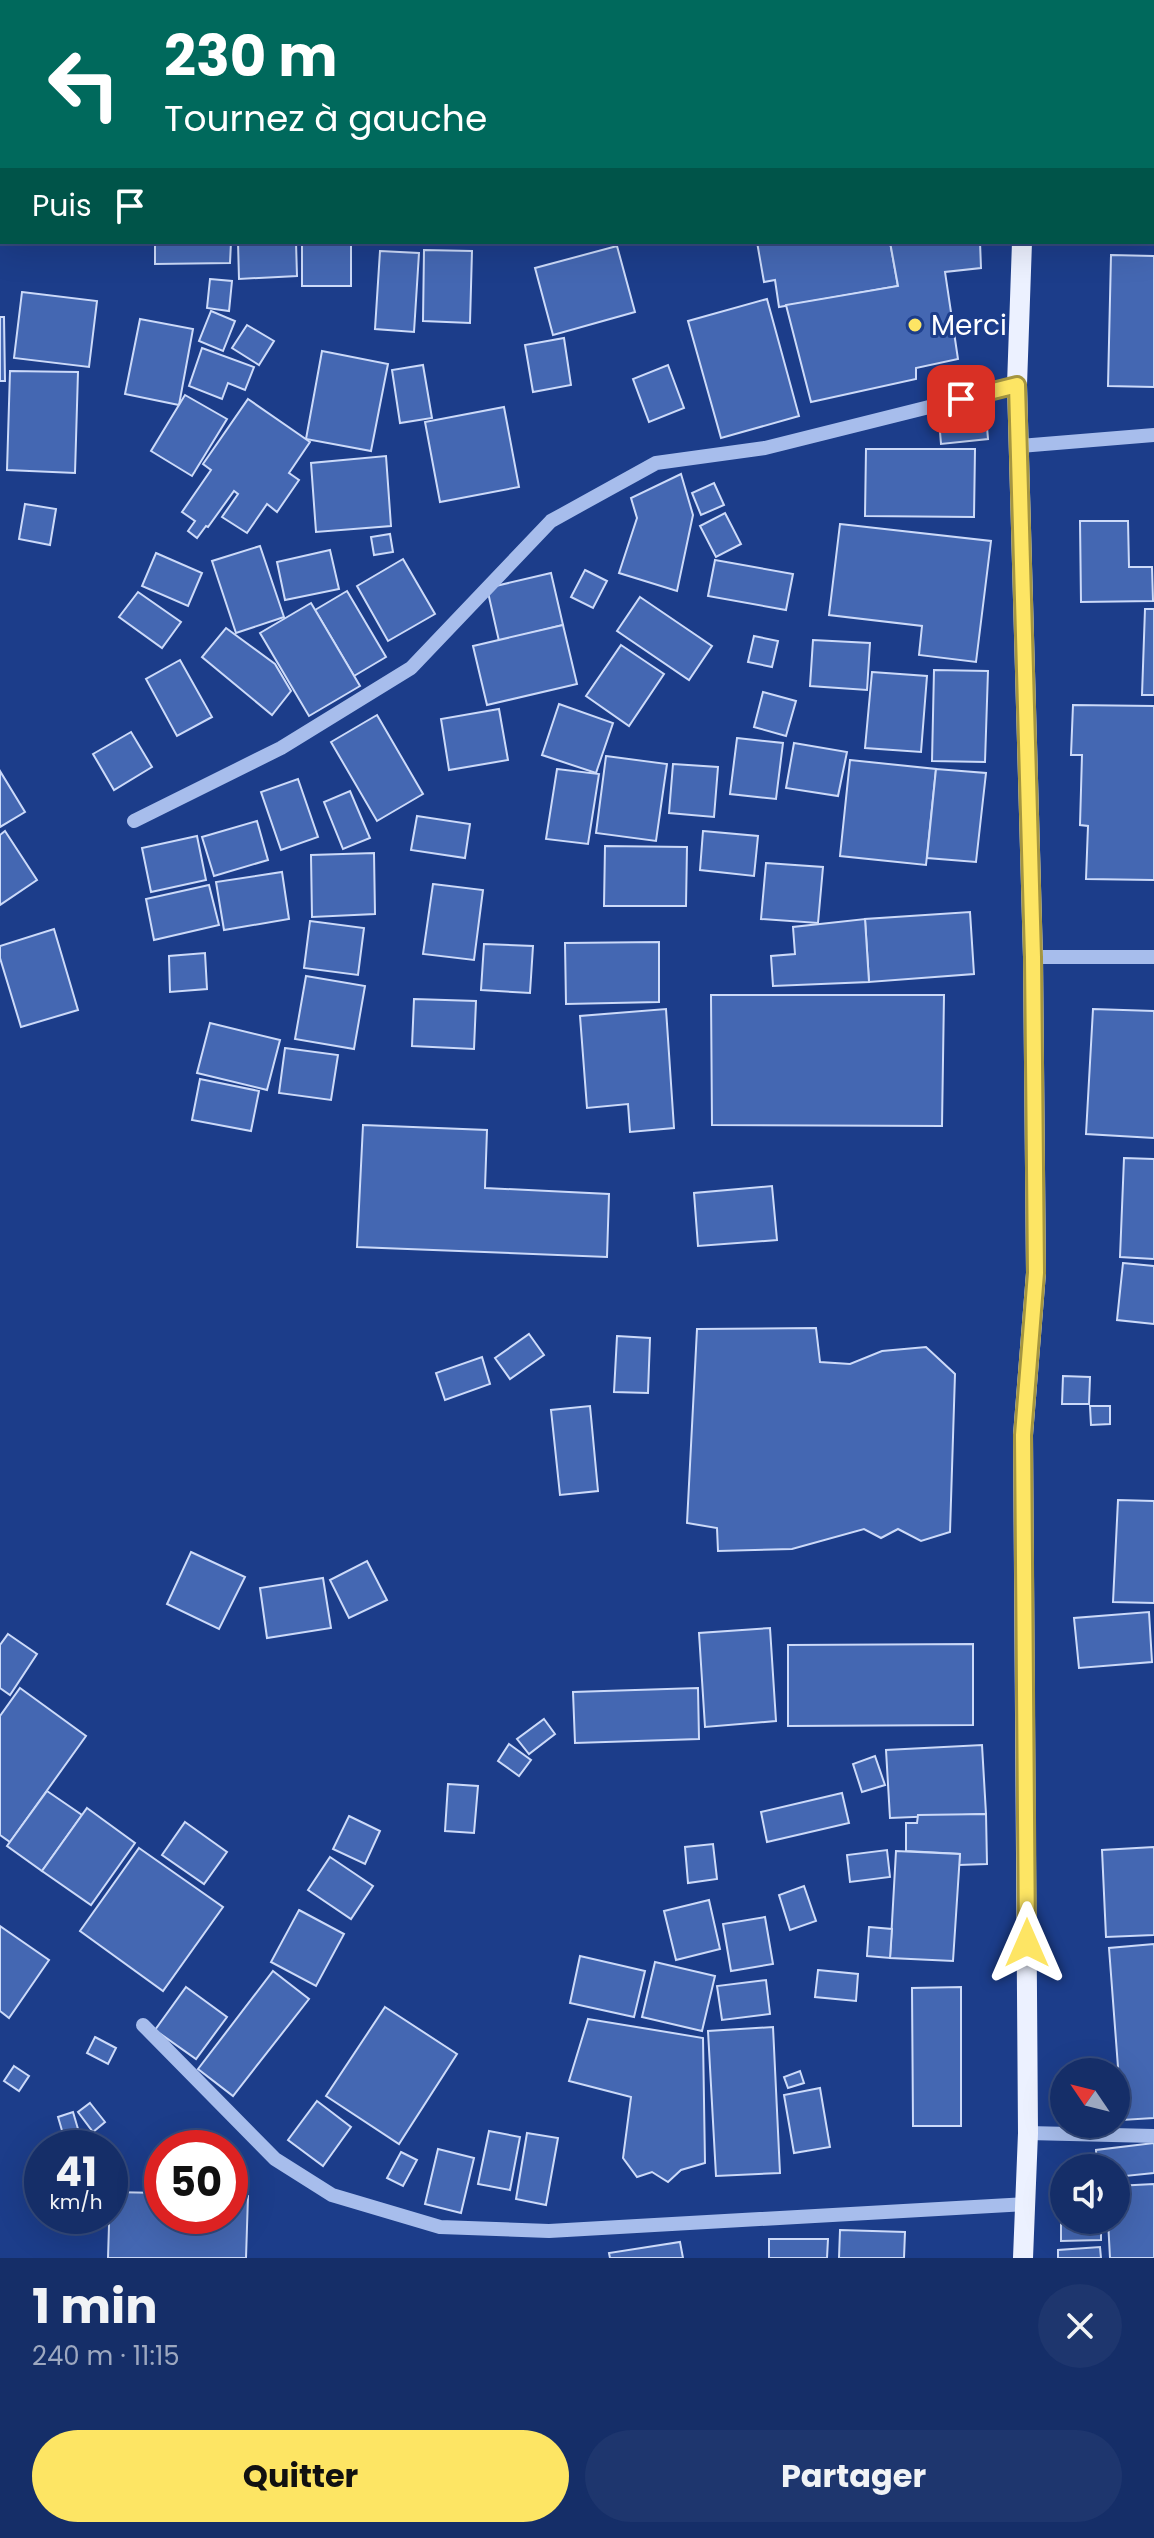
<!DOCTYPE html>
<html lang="fr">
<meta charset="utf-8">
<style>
body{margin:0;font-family:Poppins,sans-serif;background:#1e366e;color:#f1f3f6;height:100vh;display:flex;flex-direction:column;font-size:30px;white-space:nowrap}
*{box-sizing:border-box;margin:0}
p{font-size:26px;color:#9da8c0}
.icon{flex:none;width:44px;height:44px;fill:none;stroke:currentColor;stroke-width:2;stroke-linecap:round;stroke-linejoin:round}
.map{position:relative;height:2258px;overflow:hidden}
.sheet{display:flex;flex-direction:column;background:#152e68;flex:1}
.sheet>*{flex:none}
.top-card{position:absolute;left:0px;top:0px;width:1154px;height:244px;box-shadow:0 8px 32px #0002,0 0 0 2px #344a7c;background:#00695c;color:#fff;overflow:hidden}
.needle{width:52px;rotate:305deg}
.fabs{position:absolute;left:1050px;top:2058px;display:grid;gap:16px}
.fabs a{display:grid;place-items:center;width:80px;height:80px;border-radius:50%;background:#152e68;box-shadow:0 8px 32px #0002,0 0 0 2px #344a7c;font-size:40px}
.speed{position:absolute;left:24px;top:2130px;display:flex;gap:16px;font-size:40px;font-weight:700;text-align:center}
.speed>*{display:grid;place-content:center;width:104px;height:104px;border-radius:50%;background:#152e68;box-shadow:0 8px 32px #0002,0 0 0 2px #344a7c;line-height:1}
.speed small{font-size:20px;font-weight:400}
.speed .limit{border:12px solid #d22;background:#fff;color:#111}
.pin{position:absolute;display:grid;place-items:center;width:68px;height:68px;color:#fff;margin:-34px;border-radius:16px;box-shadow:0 4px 12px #0006}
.me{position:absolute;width:88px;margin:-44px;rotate:0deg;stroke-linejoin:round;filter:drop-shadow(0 0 6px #0008)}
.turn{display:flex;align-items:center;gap:28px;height:168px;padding:0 32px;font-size:36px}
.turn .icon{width:104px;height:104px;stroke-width:2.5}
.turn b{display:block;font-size:56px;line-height:68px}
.then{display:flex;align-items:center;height:76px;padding:0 32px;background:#0003;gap:16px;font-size:30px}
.round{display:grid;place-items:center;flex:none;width:84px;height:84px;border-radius:42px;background:#1e366e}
.head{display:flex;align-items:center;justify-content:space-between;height:136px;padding:0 32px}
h1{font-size:48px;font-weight:700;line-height:60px}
.button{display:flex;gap:16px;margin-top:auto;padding:16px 32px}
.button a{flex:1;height:92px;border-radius:48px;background:#fde564;color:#111;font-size:32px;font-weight:700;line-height:92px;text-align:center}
.button a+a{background:#1e366e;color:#f1f3f6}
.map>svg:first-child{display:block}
.building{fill:#4467b2;stroke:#ccdaf9;stroke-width:2}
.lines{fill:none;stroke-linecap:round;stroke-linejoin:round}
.minor{stroke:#a7bdec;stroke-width:14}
.major{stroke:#ecf1ff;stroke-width:20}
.route-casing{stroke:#a49541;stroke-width:20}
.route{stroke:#fde564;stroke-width:14}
.poi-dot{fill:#fde564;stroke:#1c3d8a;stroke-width:3}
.labels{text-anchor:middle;stroke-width:6;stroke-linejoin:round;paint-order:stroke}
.poi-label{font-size:28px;fill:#fff;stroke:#1c3d8a;text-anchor:start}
</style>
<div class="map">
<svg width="1154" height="2258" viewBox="0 0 1154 2258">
<rect width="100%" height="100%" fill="#1c3d8a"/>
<g class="building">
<rect x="1152" y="150" width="2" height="92"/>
<path d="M 155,242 L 231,242 L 230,263 L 155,264 Z"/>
<path d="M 238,242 L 296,242 L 297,276 L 239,279 Z"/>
<rect x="302" y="242" width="49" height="44"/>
<path d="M 757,242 L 890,242 L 898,286 L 779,307 L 775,280 L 764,282 Z"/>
<path d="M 890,242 L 980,242 L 981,268 L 945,272 L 958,359 L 916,368 L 916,379 L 811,402 L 786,305 L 898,286 Z"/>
<path d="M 617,246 L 635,312 L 553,335 L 535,268 Z"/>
<path d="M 424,250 L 472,251 L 470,323 L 423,321 Z"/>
<path d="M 380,251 L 419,253 L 414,332 L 375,329 Z"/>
<path d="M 1111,255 L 1154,256 L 1154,387 L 1108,386 Z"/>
<path d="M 210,279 L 232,281 L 229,311 L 207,308 Z"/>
<path d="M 22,292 L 97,301 L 89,367 L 14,358 Z"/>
<path d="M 767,299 L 799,416 L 721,438 L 688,321 Z"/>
<path d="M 211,311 L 235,321 L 223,351 L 199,341 Z"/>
<path d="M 0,317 L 4,317 L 5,381 L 0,381 Z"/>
<path d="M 140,319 L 193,329 L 179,405 L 125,394 Z"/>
<path d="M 247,325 L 274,341 L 259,365 L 232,348 Z"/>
<path d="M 564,338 L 571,385 L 533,392 L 525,345 Z"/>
<path d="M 202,348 L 254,367 L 245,390 L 228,383 L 222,399 L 189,386 Z"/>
<path d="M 322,351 L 388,364 L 371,451 L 306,439 Z"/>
<path d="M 423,365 L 432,418 L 400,423 L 392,370 Z"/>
<path d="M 668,365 L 684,408 L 649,422 L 633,379 Z"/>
<path d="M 10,371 L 78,372 L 75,473 L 7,470 Z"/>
<path d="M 185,395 L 227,419 L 192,476 L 151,451 Z"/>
<path d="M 248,399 L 310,442 L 289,473 L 299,480 L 277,512 L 267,504 L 247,533 L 222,517 L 238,494 L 234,491 L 208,527 L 206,526 L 197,538 L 188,531 L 195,521 L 182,512 L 211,470 L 203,464 Z"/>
<path d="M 985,403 L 988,439 L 941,444 L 938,407 Z"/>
<path d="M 504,407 L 519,487 L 440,502 L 425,422 Z"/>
<path d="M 866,449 L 975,449 L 974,517 L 865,516 Z"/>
<path d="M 386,456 L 391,526 L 316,532 L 311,463 Z"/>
<path d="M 681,474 L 693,515 L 677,591 L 619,573 L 637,518 L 631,498 Z"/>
<path d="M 714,483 L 724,505 L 701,515 L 692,493 Z"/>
<path d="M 25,504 L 56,509 L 50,545 L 19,539 Z"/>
<path d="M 725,513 L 741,544 L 716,557 L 700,526 Z"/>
<path d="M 1080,521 L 1128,521 L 1129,567 L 1152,567 L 1153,601 L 1081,602 Z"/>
<path d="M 840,524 L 991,541 L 976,662 L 919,655 L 922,626 L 829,615 Z"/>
<path d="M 390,534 L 393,552 L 374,555 L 371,537 Z"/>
<path d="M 260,546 L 284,617 L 236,633 L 212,561 Z"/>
<path d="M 330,550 L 339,589 L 285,600 L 277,562 Z"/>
<path d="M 156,553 L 202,573 L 188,606 L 142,586 Z"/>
<path d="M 403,559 L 435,614 L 388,641 L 357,586 Z"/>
<path d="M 715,560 L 793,574 L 786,610 L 708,596 Z"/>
<path d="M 585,570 L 607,581 L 593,608 L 571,597 Z"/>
<path d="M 551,573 L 563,625 L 499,641 L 487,588 Z"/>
<path d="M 347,591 L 386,657 L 354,676 L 315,610 Z"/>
<path d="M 138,592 L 181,622 L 162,648 L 119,617 Z"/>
<path d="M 640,597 L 712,646 L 689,680 L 617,631 Z"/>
<path d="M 311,603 L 360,686 L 309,716 L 260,633 Z"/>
<path d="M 1145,609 L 1154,609 L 1154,695 L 1142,695 Z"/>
<path d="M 563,625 L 577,684 L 487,705 L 473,646 Z"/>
<path d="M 226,628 L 275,664 L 291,691 L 272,715 L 202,657 Z"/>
<path d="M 754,636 L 778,641 L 772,667 L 748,662 Z"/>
<path d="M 813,640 L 870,643 L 867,690 L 810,686 Z"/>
<path d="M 621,645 L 664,674 L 629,726 L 586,696 Z"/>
<path d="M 180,660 L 212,717 L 177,736 L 146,679 Z"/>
<path d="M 934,670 L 988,671 L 985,762 L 932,761 Z"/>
<path d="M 872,672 L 927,676 L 921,752 L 865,748 Z"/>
<path d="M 763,692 L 796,701 L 786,736 L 754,727 Z"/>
<path d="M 559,704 L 613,723 L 596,773 L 542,755 Z"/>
<path d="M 1073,705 L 1154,706 L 1154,880 L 1086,879 L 1088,826 L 1080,825 L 1082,755 L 1071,755 Z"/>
<path d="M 499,709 L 508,760 L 449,770 L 441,719 Z"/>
<path d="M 377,715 L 423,794 L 377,821 L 331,742 Z"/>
<path d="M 131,732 L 152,767 L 114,790 L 93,754 Z"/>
<path d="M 737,738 L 783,743 L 776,799 L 730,794 Z"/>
<path d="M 794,743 L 847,752 L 838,796 L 786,788 Z"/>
<path d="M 606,756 L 667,764 L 656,841 L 596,833 Z"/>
<path d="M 850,760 L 936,769 L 926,865 L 840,856 Z"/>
<path d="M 673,764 L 718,767 L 714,817 L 669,813 Z"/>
<path d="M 557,769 L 599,774 L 588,844 L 546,839 Z"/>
<path d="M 936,769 L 986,773 L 976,862 L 927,858 Z"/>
<path d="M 0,771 L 25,812 L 0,827 Z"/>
<path d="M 298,779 L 318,837 L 281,850 L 261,792 Z"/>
<path d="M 350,791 L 370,838 L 343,849 L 324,802 Z"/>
<path d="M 417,816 L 470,824 L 465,858 L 411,850 Z"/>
<path d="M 257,821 L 268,860 L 214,876 L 202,837 Z"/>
<path d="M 5,831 L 37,880 L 0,905 L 0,835 Z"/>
<path d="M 703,831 L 758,836 L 754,876 L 700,870 Z"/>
<path d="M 197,836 L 206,880 L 151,892 L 142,848 Z"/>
<path d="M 605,846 L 687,847 L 686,906 L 604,906 Z"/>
<path d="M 374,853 L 375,914 L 312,917 L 311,855 Z"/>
<path d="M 766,863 L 823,867 L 818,923 L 761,919 Z"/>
<path d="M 282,872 L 289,919 L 224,930 L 216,882 Z"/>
<path d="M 433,884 L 483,890 L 474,960 L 423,954 Z"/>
<path d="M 209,885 L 219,925 L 154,940 L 146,899 Z"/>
<path d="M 970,912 L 974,974 L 869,982 L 865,919 Z"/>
<path d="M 865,919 L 869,982 L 773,986 L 771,956 L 795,954 L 793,927 Z"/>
<path d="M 310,921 L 364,928 L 358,975 L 304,968 Z"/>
<path d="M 54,929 L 78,1010 L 21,1027 L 0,958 L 0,946 Z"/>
<path d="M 659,942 L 659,1002 L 566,1004 L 565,943 Z"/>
<path d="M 484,944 L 533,946 L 530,993 L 481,990 Z"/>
<path d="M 205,953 L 207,989 L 170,992 L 169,956 Z"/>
<path d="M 306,976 L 365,986 L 354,1049 L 295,1039 Z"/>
<path d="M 711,995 L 944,995 L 942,1126 L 712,1125 Z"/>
<path d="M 414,999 L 476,1001 L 474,1049 L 412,1046 Z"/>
<path d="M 666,1009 L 674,1128 L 630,1132 L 628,1104 L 587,1108 L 580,1016 Z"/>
<path d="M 1093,1009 L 1154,1011 L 1154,1138 L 1086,1134 Z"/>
<path d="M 210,1023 L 280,1040 L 267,1090 L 197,1073 Z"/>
<path d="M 285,1048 L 338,1055 L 331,1100 L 279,1093 Z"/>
<path d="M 200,1079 L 259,1091 L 251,1131 L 192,1120 Z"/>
<path d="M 363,1125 L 487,1130 L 485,1188 L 609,1194 L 607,1257 L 357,1247 Z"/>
<path d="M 1124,1158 L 1154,1159 L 1154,1259 L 1120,1257 Z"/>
<path d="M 772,1186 L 777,1240 L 698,1246 L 694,1193 Z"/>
<path d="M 1123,1263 L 1154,1266 L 1154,1324 L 1117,1320 Z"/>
<path d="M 816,1328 L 820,1362 L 850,1364 L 882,1351 L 926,1347 L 955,1374 L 950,1532 L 921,1541 L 898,1529 L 881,1538 L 864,1529 L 792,1549 L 718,1551 L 717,1528 L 687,1523 L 697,1329 Z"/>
<path d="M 529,1334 L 544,1355 L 510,1379 L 495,1358 Z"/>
<path d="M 617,1336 L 650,1338 L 648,1393 L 614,1392 Z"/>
<path d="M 482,1357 L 490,1384 L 445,1400 L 436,1373 Z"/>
<path d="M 1063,1376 L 1090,1377 L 1089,1404 L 1062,1404 Z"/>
<path d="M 590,1406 L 598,1491 L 560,1495 L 551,1410 Z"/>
<path d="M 1090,1406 L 1110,1406 L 1110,1424 L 1091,1425 Z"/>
<path d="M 1118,1500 L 1154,1501 L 1154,1603 L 1113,1602 Z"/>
<path d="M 191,1552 L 245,1577 L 219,1629 L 167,1604 Z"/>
<path d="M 367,1561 L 387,1600 L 349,1618 L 330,1580 Z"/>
<path d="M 323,1578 L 331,1628 L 267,1638 L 260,1588 Z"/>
<path d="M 1149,1612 L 1152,1662 L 1079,1668 L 1074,1618 Z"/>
<path d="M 770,1628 L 776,1721 L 705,1727 L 699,1633 Z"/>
<path d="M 8,1634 L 37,1654 L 10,1695 L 0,1688 L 0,1645 Z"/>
<path d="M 973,1644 L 973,1725 L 788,1726 L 788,1645 Z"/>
<path d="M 20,1688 L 86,1736 L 10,1842 L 0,1835 L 0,1716 Z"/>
<path d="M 698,1688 L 699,1739 L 575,1743 L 573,1692 Z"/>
<path d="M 544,1719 L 555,1734 L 529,1754 L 517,1739 Z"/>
<path d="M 509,1744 L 531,1760 L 519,1776 L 498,1761 Z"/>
<path d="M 982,1745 L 986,1814 L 890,1818 L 886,1750 Z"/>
<path d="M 875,1756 L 885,1785 L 862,1792 L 853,1764 Z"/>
<path d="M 448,1784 L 478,1786 L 474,1833 L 445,1831 Z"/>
<path d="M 47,1791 L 82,1815 L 42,1871 L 7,1846 Z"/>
<path d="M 842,1793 L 849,1823 L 767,1842 L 761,1812 Z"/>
<path d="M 87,1808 L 135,1843 L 91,1905 L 42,1871 Z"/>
<path d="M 986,1814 L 987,1864 L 959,1865 L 960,1854 L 906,1851 L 906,1823 L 917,1823 L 918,1815 Z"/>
<path d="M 349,1816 L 380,1831 L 365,1864 L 333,1849 Z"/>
<path d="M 185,1822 L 227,1852 L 204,1884 L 162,1855 Z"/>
<path d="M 713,1844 L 717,1879 L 688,1883 L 685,1847 Z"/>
<path d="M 1154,1847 L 1154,1935 L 1106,1937 L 1102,1850 Z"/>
<path d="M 139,1848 L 223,1907 L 163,1991 L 80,1931 Z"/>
<path d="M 887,1850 L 890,1877 L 850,1882 L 847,1855 Z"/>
<path d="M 896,1851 L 960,1854 L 953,1961 L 890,1958 Z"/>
<path d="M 330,1857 L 373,1886 L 351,1919 L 308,1890 Z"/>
<path d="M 804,1886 L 816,1921 L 790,1930 L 779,1895 Z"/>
<path d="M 709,1900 L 720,1949 L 676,1960 L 664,1911 Z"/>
<path d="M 299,1910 L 344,1934 L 316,1986 L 271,1962 Z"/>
<path d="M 765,1917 L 773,1964 L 731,1971 L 723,1924 Z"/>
<path d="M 0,1926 L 49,1960 L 9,2018 L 0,2011 Z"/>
<path d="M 869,1927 L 892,1929 L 890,1958 L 867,1956 Z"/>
<path d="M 1154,1944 L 1154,2118 L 1122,2120 L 1109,1948 Z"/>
<path d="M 580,1956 L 645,1971 L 634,2017 L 570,2003 Z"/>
<path d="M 655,1962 L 715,1976 L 702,2031 L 642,2017 Z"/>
<path d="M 818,1970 L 858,1974 L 856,2001 L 815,1997 Z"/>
<path d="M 273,1971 L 309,1999 L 233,2096 L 198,2069 Z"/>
<path d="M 766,1980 L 770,2014 L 722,2020 L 717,1986 Z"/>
<path d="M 186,1987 L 227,2017 L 196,2059 L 155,2030 Z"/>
<path d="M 961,1987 L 961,2126 L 913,2126 L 912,1988 Z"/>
<path d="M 385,2007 L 457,2054 L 399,2144 L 326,2096 Z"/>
<path d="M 588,2019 L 703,2038 L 705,2163 L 681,2170 L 668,2182 L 652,2172 L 637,2177 L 623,2158 L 631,2097 L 569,2081 Z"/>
<path d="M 773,2027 L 780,2173 L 716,2176 L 708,2031 Z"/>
<path d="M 95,2037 L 116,2048 L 108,2064 L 87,2053 Z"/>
<path d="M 14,2066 L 29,2076 L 19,2091 L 4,2081 Z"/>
<path d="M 800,2071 L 804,2083 L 788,2088 L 784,2077 Z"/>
<path d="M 820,2088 L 830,2147 L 794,2153 L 784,2095 Z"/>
<path d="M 317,2101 L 351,2127 L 323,2166 L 288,2140 Z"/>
<path d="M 90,2103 L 105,2122 L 93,2132 L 78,2112 Z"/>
<path d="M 73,2112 L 81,2139 L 66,2144 L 58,2117 Z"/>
<path d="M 489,2131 L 520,2137 L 510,2190 L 478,2184 Z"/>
<path d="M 527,2133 L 558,2138 L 546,2205 L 516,2199 Z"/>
<path d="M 1154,2143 L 1154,2173 L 1116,2177 L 1116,2168 L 1097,2168 L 1096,2150 Z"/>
<path d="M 438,2149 L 474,2158 L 461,2213 L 425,2204 Z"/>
<path d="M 401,2152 L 417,2160 L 403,2186 L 387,2178 Z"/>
<path d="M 1154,2184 L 1154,2258 L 1110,2258 L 1108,2220 L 1116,2220 L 1116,2186 Z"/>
<path d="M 1061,2188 L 1064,2188 L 1064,2220 L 1101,2220 L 1101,2240 L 1061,2241 Z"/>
<path d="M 110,2192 L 162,2193 L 162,2216 L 230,2216 L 230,2195 L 248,2196 L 246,2258 L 108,2258 Z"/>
<path d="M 840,2230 L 905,2232 L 904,2258 L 839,2258 Z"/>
<path d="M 769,2239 L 828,2239 L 827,2258 L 769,2258 Z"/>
<path d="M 680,2242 L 683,2258 L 610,2258 L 609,2253 Z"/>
<path d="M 1100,2247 L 1101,2258 L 1058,2258 L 1058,2250 Z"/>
</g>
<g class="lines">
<g class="minor">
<path d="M 1020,446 L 1154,435"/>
<path d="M 134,821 L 281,748 L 411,668 L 551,521 L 656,463 L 765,448 L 1017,385"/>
<path d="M 1033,957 L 1154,957"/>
<path d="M 143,2025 L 275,2159 L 332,2195 L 440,2227 L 549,2231 L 1025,2204"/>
<path d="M 1028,2133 L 1154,2136"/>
</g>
<g class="major">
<path d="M 1031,2 L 1031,0"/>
<path d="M 1022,242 L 1017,385 L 1033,957 L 1036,1273 L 1023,1435 L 1028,2133 L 1023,2258"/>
</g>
</g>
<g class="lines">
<g class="route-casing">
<path id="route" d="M 961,399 L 1017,385 L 1033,957 L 1036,1273 L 1023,1435 L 1027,1943"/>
</g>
<use href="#route" class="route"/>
</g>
<circle class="poi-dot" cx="915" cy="325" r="8"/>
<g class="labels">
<g class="poi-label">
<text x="931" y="335">Merci</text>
</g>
</g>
</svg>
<div class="fabs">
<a><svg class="needle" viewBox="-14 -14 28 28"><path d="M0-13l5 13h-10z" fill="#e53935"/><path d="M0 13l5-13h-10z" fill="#9da8c0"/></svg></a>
<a><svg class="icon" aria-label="sound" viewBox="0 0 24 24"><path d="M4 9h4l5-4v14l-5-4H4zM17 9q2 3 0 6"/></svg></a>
</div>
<div class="speed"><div>41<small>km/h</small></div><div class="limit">50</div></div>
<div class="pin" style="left:961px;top:399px;background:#d93025"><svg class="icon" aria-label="arrive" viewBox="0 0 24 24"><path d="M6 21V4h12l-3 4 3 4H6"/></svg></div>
<svg class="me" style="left:1027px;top:1943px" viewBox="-20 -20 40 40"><path d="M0-17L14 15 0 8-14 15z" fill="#fde564" stroke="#fff" stroke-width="4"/></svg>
<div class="top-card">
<div class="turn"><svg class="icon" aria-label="left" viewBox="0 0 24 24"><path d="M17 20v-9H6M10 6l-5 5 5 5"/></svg><div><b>230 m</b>Tournez à gauche</div></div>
<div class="then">Puis<svg class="icon" aria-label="arrive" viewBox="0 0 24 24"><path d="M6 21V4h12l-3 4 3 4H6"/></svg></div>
</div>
</div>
<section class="sheet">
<div class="head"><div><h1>1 min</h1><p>240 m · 11:15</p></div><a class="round"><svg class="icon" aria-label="close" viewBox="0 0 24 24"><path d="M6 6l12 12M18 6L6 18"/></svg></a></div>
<div class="button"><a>Quitter</a><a>Partager</a></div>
</section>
